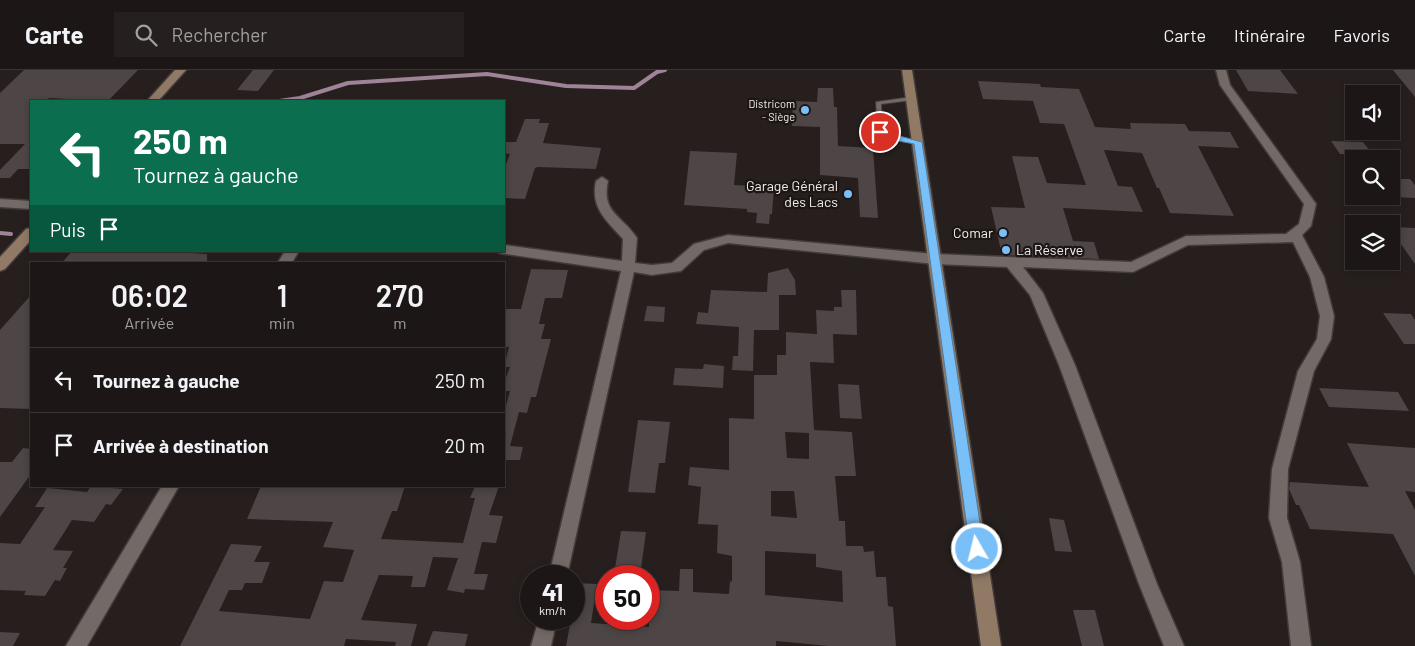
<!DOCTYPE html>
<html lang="fr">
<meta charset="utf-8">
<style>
body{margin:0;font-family:Barlow,sans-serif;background:#25201f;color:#f1f3f6;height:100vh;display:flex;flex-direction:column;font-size:19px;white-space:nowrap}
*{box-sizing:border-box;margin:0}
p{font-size:16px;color:#a09fa1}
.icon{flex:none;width:28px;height:28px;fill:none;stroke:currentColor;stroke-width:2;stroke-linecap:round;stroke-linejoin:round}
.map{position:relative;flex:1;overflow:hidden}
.sheet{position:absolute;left:30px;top:192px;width:475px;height:225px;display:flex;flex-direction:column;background:#1c1716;border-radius:0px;box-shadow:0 2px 8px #0003,0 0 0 1px #3a3635}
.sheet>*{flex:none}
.top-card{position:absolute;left:30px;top:30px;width:475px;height:152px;border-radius:0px;box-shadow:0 2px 8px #0003,0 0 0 1px #3a3635;background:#0b6e4f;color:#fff;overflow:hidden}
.tools{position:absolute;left:1345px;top:15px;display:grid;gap:10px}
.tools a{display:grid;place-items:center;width:55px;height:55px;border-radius:0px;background:#1c1716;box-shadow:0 2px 8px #0003,0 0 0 1px #3a3635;font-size:25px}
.speed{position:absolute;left:520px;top:495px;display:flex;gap:10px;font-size:25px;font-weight:700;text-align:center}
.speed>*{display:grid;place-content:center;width:65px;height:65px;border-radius:50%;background:#1c1716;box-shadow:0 2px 8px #0003,0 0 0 1px #3a3635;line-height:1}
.speed small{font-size:12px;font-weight:400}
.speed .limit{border:8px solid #d22;background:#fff;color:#111}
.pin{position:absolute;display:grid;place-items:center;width:42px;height:42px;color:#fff;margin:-21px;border:2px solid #fff;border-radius:50%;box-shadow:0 1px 5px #0007}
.me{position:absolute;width:55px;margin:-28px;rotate:352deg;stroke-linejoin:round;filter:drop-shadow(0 0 4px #0008)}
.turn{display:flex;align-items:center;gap:18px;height:105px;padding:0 20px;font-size:22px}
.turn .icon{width:65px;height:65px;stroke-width:2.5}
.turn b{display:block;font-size:35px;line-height:42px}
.then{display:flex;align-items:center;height:48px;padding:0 20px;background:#0003;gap:10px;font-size:19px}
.eta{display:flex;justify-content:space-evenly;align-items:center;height:85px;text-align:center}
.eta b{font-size:30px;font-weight:600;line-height:35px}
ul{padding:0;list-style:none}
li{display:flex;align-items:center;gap:15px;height:65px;padding:0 20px;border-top:1px solid #3a3635}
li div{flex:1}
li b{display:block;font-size:19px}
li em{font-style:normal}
header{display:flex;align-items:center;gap:30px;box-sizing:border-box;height:70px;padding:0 25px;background:#1c1716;border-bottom:1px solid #3a3635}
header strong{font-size:24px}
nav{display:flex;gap:28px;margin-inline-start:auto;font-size:18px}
.search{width:350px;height:45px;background:#25201f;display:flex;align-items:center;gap:12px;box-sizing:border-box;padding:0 18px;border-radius:0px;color:#a09fa1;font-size:19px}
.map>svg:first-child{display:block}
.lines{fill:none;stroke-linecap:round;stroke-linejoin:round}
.stream{stroke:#9f8397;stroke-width:4}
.building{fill:#4d4546;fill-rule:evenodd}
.lane-casing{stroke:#413b3a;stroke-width:2}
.street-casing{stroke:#413b3a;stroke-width:3}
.secondary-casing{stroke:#413b3a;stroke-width:3}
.lane{fill:#736a68;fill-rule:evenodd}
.street{fill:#736a68;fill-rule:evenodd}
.secondary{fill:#907965;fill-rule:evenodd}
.route{fill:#79bff8;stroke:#4f7ca1}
.poi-dot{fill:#79bff8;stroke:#1d1614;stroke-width:2}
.labels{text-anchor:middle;stroke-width:4.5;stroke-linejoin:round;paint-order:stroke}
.far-poi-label{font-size:11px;fill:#f2edec;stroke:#1d1614;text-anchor:end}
.poi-label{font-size:14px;fill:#f2edec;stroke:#1d1614;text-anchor:end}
</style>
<header>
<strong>Carte</strong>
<div class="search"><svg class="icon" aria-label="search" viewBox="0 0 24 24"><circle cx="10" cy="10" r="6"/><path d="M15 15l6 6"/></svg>Rechercher</div>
<nav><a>Carte</a><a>Itinéraire</a><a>Favoris</a></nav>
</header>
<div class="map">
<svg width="1415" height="576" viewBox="0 0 1415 576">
<rect width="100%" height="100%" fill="#261f1d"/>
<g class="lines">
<g class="stream">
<path d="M 279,31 L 300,28 L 348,13 L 487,4 L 566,16 L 634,18 L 657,2 L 665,0"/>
<path d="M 0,163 L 11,164"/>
</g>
</g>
<g class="building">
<path d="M 24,0 L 138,0 L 108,31 L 49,28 L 45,31 L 31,31 L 31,99 L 18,99 L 10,108 L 0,108 L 0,100 L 25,74 L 0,74 L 0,23 Z"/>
<path d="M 253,0 L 274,0 L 258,21 L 237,20 Z"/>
<path d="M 1236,0 L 1280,0 L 1298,24 L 1248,21 Z"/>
<path d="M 1393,0 L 1415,0 L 1415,27 Z"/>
<path d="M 978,11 L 1040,14 L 1041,17 L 1079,19 L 1095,57 L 1131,59 L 1130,53 L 1185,54 L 1189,61 L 1230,62 L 1239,78 L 1198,76 L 1234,146 L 1170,143 L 1159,118 L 1157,118 L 1142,83 L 1104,80 L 1118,116 L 1132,117 L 1143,142 L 1063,138 L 1073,171 L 1094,172 L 1099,189 L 1002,185 L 991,137 L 1025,138 L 1012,86 L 1038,87 L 1047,113 L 1086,115 L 1064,54 L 1040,53 L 1033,31 L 983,29 Z"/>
<path d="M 818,18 L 833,18 L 834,37 L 837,37 L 838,76 L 873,78 L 878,148 L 860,147 L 858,108 L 820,105 L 820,57 L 792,56 L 793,31 L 817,32 Z"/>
<path d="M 525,49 L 540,49 L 539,53 L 549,53 L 543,73 L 601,78 L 596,99 L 538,97 L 535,98 L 525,129 L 504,128 L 504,99 L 510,84 L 504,83 L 504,72 L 516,72 Z"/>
<path d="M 1331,71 L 1363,72 L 1373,85 L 1340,84 Z"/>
<path d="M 690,81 L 737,83 L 734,115 L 774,117 L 772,144 L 770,144 L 769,154 L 756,153 L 757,143 L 747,142 L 747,139 L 684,135 Z"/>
<path d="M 1391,109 L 1410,109 L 1415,115 L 1415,128 L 1391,127 Z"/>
<path d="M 1391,157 L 1415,158 L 1415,194 L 1391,160 Z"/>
<path d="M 72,181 L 162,181 L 207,184 L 207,194 L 61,194 Z"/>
<path d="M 788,198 L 795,210 L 796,225 L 779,225 L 779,260 L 754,260 L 753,301 L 732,300 L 733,286 L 738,286 L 739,257 L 696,254 L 698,242 L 708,243 L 711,220 L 767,222 L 768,203 Z"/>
<path d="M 531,199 L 568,200 L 562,228 L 545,228 L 539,254 L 545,254 L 541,269 L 551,269 L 536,327 L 531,327 L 527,343 L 519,342 L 510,376 L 523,377 L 520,390 L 504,390 L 504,343 L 510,321 L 504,321 L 504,313 L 510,297 L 504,297 L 509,277 L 504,277 L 504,239 L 521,239 Z"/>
<path d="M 841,220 L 856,220 L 857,265 L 833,264 L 834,293 L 810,292 L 814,360 L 852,362 L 856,406 L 835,406 L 839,451 L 845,451 L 846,476 L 863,476 L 864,482 L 874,481 L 876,507 L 886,507 L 888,536 L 893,537 L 896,576 L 829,576 L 776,571 L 776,576 L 566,576 L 571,549 L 574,549 L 576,513 L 597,514 L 591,553 L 649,557 L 649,520 L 679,521 L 680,499 L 693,499 L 693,522 L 729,524 L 730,511 L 732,512 L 732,486 L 717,483 L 718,455 L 698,454 L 701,417 L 688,415 L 690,397 L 729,400 L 729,348 L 754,349 L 754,305 L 777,305 L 777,285 L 786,285 L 786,262 L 817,264 L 816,240 L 834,241 L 834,237 L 842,237 ZM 785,362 L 809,363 L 809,389 L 787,388 ZM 771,421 L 794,421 L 797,448 L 771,446 ZM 765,481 L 816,484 L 816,497 L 842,501 L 843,532 L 765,525 Z"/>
<path d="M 31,225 L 31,339 L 0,338 L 0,260 Z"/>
<path d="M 647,236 L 665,237 L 664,252 L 644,251 Z"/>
<path d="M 1383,243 L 1411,244 L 1415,250 L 1415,274 L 1404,274 Z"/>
<path d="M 704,294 L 724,296 L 723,318 L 673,315 L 675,298 L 703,299 Z"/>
<path d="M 838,314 L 859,315 L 862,349 L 840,348 Z"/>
<path d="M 1319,318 L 1398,322 L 1409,341 L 1329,337 Z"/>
<path d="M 638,350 L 670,352 L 665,393 L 659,393 L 655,423 L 628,422 Z"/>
<path d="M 1347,373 L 1415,378 L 1415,422 L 1405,421 L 1415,440 L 1415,506 L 1393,464 L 1310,459 L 1299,435 L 1296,435 L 1289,419 L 1290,412 L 1369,417 Z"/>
<path d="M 23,378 L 31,379 L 31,404 L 0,447 L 0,392 L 12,392 Z"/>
<path d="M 91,416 L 123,419 L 111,435 L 106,434 L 94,452 L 72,450 L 53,480 L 73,481 L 63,498 L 67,498 L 60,511 L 55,510 L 45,526 L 24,525 L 26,521 L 0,520 L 0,473 L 20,474 L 45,437 L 35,437 L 47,418 L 87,422 Z"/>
<path d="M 261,416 L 405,416 L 397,441 L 392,441 L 381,469 L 463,473 L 475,428 L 470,428 L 475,416 L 499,416 L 489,445 L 503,446 L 496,473 L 482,472 L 474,504 L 488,504 L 484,520 L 465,519 L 464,523 L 447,520 L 458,488 L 433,487 L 425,517 L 411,517 L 413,506 L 379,505 L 361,550 L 417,554 L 411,576 L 395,576 L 396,572 L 346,569 L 344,576 L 180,576 L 231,474 L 262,476 L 254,492 L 270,492 L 262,513 L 245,513 L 242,520 L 229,520 L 219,541 L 310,549 L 324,511 L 343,512 L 354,480 L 323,477 L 333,452 L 247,449 Z"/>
<path d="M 1049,448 L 1064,450 L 1072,482 L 1055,481 Z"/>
<path d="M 621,461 L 646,462 L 641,499 L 615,498 Z"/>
<path d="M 1073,540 L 1095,540 L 1104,576 L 1082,576 Z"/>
<path d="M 433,561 L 468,564 L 465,576 L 427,576 Z"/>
<path d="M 0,562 L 20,563 L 13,576 L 0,576 Z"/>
</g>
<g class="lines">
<g class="lane-casing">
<path id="lane" d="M 911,27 L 914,29 L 913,30 L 881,34 L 883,61 L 893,66 L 920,71 L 920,73 L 891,70 L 878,63 L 876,32 Z"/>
</g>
<g class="street-casing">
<g id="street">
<path d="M 1216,0 L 1226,0 L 1230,15 L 1316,134 L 1311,156 L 1302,165 L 1324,207 L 1334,246 L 1331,269 L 1314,301 L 1288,399 L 1287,448 L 1300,492 L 1311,576 L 1291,576 L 1282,492 L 1269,448 L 1272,399 L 1298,301 L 1317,269 L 1320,246 L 1310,207 L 1293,172 L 1188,175 L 1133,202 L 1023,197 L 1043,223 L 1075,295 L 1157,514 L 1184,576 L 1164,576 L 1139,514 L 1059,295 L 1030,225 L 1007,197 L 935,194 L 728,173 L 704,180 L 681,201 L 652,205 L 634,202 L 567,506 L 549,506 L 621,201 L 499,183 L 498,181 L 504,181 L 504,175 L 622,191 L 623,169 C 607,151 590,138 596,111 L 602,107 L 608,111 C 601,143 622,145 637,168 L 635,193 L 652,195 L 672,193 L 694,174 L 728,165 L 935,184 L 1131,192 L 1186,166 L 1286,164 L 1299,154 L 1304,134 L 1220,15 Z"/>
<path d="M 0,129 L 31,131 L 31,139 L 0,137 Z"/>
<path d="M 285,181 L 299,181 L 291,194 L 277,194 Z"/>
<path d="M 162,416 L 179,416 L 87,576 L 66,576 Z"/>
<path d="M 539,549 L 557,549 L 551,576 L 531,576 Z"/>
</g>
</g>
<g class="secondary-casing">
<g id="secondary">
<path d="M 175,0 L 186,0 L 158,31 L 147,31 Z"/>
<path d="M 902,0 L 912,0 L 1001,576 L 981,576 Z"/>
<path d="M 31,158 L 31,170 L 5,199 L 0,201 L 0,187 L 26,159 Z"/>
</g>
</g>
<use href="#lane" class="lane"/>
<use href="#street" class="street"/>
<use href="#secondary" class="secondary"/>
</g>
<path class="route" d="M 877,60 L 922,72 L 984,479 L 982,484 L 977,486 L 972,484 L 970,479 L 914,74 L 888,69 L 877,64 Z"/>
<g class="poi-dot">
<circle cx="805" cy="40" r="5"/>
<circle cx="848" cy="124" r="5"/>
<circle cx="1003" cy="163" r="5"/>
<circle cx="1006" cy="180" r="5"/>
</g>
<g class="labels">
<g class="far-poi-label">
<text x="795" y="38">Districom<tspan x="795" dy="13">- Siège</tspan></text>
</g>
<g class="poi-label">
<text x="838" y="121">Garage Général<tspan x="838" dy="16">des Lacs</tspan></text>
<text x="993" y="168">Comar</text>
<text x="1016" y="185" text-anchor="start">La Réserve</text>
</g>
</g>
</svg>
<div class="tools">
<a><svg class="icon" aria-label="sound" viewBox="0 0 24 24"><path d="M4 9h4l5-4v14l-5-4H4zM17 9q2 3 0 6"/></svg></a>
<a><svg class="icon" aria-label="search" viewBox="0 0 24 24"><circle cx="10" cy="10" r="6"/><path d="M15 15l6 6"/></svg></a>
<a><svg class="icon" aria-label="layers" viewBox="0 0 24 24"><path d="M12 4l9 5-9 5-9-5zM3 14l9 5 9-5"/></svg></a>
</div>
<div class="speed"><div>41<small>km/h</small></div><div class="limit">50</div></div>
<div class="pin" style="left:880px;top:62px;background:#d93025"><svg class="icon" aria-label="arrive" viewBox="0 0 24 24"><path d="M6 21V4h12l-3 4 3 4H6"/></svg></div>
<svg class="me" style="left:977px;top:479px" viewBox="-20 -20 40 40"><circle r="17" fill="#79bff8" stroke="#fff" stroke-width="3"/><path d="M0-11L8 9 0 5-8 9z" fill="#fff"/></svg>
<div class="top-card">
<div class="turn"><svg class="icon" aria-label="left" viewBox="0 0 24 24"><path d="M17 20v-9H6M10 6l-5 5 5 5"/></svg><div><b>250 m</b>Tournez à gauche</div></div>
<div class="then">Puis<svg class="icon" aria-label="arrive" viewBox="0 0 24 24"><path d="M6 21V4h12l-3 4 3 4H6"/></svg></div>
</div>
<section class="sheet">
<div class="eta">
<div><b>06:02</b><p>Arrivée</p></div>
<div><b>1</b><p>min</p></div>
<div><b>270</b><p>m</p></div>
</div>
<ul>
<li><svg class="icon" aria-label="left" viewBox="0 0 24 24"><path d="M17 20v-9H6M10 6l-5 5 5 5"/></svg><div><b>Tournez à gauche</b></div><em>250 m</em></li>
<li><svg class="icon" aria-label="arrive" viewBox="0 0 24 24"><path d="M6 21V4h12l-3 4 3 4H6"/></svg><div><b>Arrivée à destination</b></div><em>20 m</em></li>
</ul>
</section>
</div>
